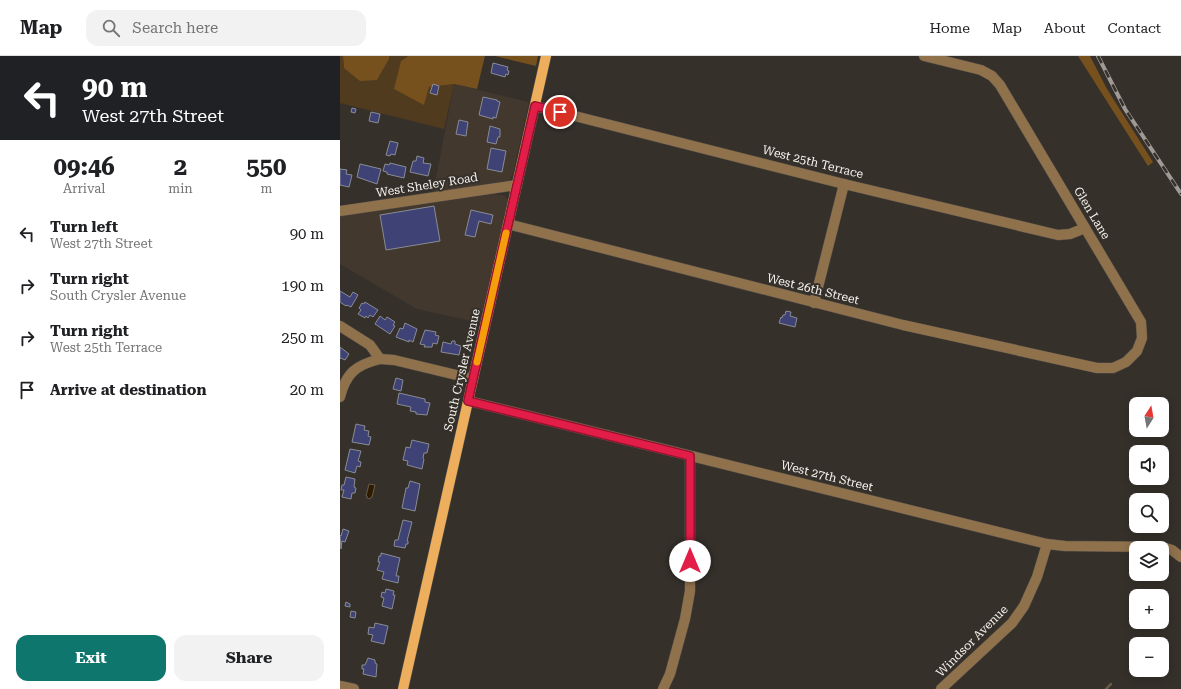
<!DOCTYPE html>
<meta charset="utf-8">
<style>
body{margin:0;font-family:"Roboto Serif",serif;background:#f2f2f2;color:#202124;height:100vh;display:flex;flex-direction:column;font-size:15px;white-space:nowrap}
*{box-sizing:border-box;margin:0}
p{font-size:13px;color:#757577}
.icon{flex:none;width:22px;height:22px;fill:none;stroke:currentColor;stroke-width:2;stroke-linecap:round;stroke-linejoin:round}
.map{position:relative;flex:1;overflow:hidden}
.drawer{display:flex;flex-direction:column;background:#fff;width:340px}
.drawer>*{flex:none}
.banner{background:#202124;color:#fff;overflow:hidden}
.needle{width:26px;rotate:11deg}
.fabs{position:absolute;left:789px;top:341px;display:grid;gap:8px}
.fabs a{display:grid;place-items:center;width:40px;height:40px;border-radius:8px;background:#fff;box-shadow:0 2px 10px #0003;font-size:20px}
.pin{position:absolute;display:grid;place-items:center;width:34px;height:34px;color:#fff;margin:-17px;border:2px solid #fff;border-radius:50%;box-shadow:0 1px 4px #0007}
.me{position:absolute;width:44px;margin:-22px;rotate:0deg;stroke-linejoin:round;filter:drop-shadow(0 0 3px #0008)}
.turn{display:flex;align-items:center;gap:14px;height:84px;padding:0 16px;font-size:18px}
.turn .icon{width:52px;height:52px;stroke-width:2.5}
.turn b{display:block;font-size:28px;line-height:34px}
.eta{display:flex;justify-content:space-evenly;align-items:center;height:68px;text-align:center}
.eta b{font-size:24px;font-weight:700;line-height:28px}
.button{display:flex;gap:8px;margin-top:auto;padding:8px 16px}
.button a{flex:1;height:46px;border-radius:12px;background:#0f766e;color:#fff;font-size:16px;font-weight:700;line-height:46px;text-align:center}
.button a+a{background:#f2f2f2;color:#202124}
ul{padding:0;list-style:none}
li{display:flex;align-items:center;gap:12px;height:52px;padding:0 16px}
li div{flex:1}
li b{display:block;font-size:15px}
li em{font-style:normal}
header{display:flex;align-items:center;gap:24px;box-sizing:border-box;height:56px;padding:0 20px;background:#fff;border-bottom:1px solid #e0e0e0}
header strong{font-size:19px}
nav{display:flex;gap:22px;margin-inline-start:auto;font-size:14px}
.search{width:280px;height:36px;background:#f2f2f2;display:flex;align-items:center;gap:10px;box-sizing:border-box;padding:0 14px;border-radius:12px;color:#757577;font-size:15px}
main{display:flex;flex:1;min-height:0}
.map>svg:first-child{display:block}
.built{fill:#42382d}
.green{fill:#513b1f}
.forest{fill:#76511e}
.water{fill:#2d1a01;stroke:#695b48}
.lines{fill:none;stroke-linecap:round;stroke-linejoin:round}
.stream{stroke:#695b48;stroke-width:2.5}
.building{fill:#3e4274;stroke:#8a8c94}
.minor-casing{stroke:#544f49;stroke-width:11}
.major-casing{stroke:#544f49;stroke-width:11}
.minor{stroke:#8f714c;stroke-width:10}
.major{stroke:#edaf5e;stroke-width:10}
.rail-casing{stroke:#9f9a96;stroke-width:4}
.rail{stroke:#35302a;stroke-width:2.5;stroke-dasharray:8;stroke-linecap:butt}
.route-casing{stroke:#92132f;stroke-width:10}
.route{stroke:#e11d48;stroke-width:7}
.slow{stroke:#f59e0b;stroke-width:7}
.labels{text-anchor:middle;stroke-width:4;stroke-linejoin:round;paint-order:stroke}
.street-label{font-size:12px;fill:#f6f2ee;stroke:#35302a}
</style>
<header>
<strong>Map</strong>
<div class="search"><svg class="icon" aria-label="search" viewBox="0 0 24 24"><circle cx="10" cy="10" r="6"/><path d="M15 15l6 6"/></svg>Search here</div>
<nav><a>Home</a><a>Map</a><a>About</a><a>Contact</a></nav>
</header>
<main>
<section class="drawer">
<div class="banner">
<div class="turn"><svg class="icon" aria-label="left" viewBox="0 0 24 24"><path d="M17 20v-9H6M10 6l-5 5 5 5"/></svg><div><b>90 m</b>West 27th Street</div></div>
</div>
<div class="eta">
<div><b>09:46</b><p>Arrival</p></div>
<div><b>2</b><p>min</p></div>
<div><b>550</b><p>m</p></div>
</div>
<ul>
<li><svg class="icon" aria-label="left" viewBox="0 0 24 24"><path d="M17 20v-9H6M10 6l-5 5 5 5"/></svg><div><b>Turn left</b><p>West 27th Street</p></div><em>90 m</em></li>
<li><svg class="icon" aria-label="right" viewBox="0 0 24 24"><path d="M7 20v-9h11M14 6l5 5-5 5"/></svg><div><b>Turn right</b><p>South Crysler Avenue</p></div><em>190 m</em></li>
<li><svg class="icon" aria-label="right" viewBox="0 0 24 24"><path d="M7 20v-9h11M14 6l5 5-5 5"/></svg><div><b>Turn right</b><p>West 25th Terrace</p></div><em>250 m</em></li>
<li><svg class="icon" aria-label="arrive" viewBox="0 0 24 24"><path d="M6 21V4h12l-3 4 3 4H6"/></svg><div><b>Arrive at destination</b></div><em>20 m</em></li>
</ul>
<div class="button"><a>Exit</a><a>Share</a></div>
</section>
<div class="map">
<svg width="841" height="633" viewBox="0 0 841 633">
<rect width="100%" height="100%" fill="#35302a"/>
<g class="built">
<path d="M 114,28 L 189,46 L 173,117 L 170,124 L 167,125 L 93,137 Z"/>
<path d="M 153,138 L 164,139 L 168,144 L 140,267 L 77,253 L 0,208 L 0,160 Z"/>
</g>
<path class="green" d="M 0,0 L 3,0 L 4,12 L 37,24 L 49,3 L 49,0 L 68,0 L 61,5 L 84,48 L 89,31 L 114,28 L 104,73 L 0,47 Z"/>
<g class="forest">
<path d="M 3,0 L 49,0 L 49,3 L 37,24 L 20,25 L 4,12 Z"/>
<path d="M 68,0 L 145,0 L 137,33 L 114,28 L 89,31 L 84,49 L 54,33 L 61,5 Z"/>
<path d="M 155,0 L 198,0 L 196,10 Z"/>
<path d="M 738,0 L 750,0 L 767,33 L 813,106 L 808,110 Z"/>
</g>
<path class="water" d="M 29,428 L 35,429 L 32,441 L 31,441 L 30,443 L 27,442 L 27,440 L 26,440 Z"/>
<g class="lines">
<path class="stream" d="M 766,633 L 771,628"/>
</g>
<g class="building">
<path d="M 153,7 L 168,11 L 167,14 L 169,15 L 168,19 L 166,18 L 165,21 L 151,17 Z"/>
<path d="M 93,28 L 99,30 L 97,39 L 90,37 Z"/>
<path d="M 143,41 L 157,44 L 157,45 L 160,46 L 156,62 L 153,61 L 153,63 L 139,59 Z"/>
<path d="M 12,52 L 16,53 L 15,57 L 11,56 Z"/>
<path d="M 31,56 L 40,58 L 38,67 L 29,65 Z"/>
<path d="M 119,64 L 128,66 L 126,80 L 116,78 Z"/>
<path d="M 150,70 L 160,73 L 160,81 L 158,81 L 156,88 L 147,86 Z"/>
<path d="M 50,85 L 58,87 L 55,99 L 51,98 L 50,100 L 46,99 Z"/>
<path d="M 151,92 L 166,95 L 162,116 L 147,113 Z"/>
<path d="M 77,100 L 84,102 L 83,107 L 91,108 L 88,120 L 70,116 L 73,105 L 76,105 Z"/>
<path d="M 50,107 L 66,111 L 64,122 L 47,118 L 47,116 L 43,115 L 45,108 L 49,109 Z"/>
<path d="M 20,108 L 41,113 L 37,128 L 17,121 Z"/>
<path d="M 0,113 L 7,114 L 6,118 L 12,119 L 9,131 L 0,129 Z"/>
<path d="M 94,150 L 100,185 L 46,194 L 40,159 Z"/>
<path d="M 131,154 L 153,159 L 151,168 L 139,165 L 135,181 L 125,179 Z"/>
<path d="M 0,235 L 10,241 L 13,236 L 18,239 L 11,251 L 7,249 L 6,250 L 0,246 Z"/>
<path d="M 25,246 L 38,254 L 33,261 L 30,259 L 28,262 L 26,260 L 25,262 L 18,258 L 21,254 L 19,252 L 22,247 L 24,248 Z"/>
<path d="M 446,255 L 451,256 L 450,260 L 457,262 L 455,271 L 439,267 L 441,261 L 442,262 L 443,259 L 445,259 Z"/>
<path d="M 40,260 L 45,264 L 47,261 L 55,266 L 53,269 L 55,270 L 50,278 L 35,268 Z"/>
<path d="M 65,267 L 77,273 L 73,286 L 69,284 L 69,286 L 56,281 L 60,272 L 63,273 Z"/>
<path d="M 85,274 L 96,276 L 95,279 L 99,280 L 97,288 L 93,287 L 92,291 L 84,291 L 85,289 L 80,288 Z"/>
<path d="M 112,285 L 115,285 L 115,288 L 121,290 L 119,299 L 101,296 L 103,286 L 111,288 Z"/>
<path d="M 0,291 L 9,298 L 5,304 L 1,302 L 0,303 Z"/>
<path d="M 56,322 L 63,324 L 61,335 L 53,333 Z"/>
<path d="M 59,337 L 85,343 L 85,346 L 90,347 L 87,359 L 76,358 L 76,356 L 70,355 L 71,351 L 57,348 Z"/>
<path d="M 16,368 L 25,370 L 24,374 L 29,375 L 28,380 L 31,381 L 29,389 L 12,386 Z"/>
<path d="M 72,384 L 89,388 L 87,397 L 84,397 L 83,402 L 84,403 L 82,413 L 67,409 L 68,405 L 63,404 L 66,391 L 70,392 Z"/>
<path d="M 10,393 L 21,395 L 18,405 L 21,406 L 20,411 L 17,410 L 15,417 L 5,414 Z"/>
<path d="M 6,421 L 15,423 L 14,431 L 16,432 L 15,437 L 12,437 L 11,443 L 2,441 L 4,434 L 1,434 L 2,429 L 4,429 Z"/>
<path d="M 70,425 L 80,428 L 75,455 L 62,452 L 66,432 L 68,432 Z"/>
<path d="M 63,464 L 72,466 L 67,485 L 68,485 L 68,488 L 66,488 L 65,492 L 54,490 L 55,484 L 58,484 Z"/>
<path d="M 3,473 L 9,475 L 5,486 L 2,485 L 1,493 L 0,479 L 1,480 Z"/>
<path d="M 41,497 L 60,502 L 56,520 L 59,520 L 58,527 L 42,523 L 44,516 L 37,514 L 40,506 L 38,506 L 39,500 L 41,500 Z"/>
<path d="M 46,533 L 54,535 L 53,539 L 55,539 L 52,553 L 42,550 L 44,542 L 41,541 L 42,536 L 45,537 Z"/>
<path d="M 6,546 L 10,548 L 10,551 L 5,550 Z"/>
<path d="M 11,555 L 16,556 L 15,562 L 10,561 Z"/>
<path d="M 35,567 L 48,570 L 44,588 L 31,585 L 33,579 L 28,578 L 29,571 L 34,572 Z"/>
<path d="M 28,602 L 35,604 L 35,607 L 37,608 L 36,621 L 23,618 L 24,613 L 22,613 L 22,609 L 25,609 Z"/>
</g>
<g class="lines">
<g class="minor-casing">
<g id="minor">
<path d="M 195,50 L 504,128 L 718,179 L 730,178 L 745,172"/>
<path d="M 0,155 L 177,129"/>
<path d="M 168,168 L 563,269 L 757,312 L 773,312 L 786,306 L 797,295 L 802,282 L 801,266 L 660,29 L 652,20 L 641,14 L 584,0"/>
<path d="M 474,247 L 504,128"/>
<path d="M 0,270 L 30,289 L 40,303 L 54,304 L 133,323"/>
<path d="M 0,341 C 6,317 16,309 40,303"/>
<path d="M 129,345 L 707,488 L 725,490 L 822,491 L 832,494 L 841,501"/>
<path d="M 0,630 L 14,633"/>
<path d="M 323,633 L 330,618 L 345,563 L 350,535 L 350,400"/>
<path d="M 601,633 L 672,567 L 684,550 L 697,521 L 707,488"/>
</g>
</g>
<g class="major-casing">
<path id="major" d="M 63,633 L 206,0"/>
</g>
<use href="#minor" class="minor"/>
<use href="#major" class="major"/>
<g class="rail-casing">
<path id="rail" d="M 758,0 L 785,53 L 841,138"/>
</g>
<use href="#rail" class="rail"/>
</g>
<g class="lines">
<g class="route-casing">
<path id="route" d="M 220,56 L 195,50 L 128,345 L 350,400 L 350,505"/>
</g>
<use href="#route" class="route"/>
<path class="slow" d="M 137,306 L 166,177"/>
</g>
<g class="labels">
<g class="street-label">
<text transform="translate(473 106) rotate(14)" y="4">West 25th Terrace</text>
<text transform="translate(87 129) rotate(-9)" y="4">West Sheley Road</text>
<text transform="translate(752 157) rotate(59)" y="4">Glen Lane</text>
<text transform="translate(473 233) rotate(14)" y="4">West 26th Street</text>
<text transform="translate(122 314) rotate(-77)" y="4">South Crysler Avenue</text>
<text transform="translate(487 420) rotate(14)" y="4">West 27th Street</text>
<text transform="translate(632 585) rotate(-45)" y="4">Windsor Avenue</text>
</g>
</g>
</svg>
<div class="fabs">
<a><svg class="needle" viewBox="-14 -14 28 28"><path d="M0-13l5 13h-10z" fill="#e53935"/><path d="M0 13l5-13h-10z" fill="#757577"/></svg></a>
<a><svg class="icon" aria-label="sound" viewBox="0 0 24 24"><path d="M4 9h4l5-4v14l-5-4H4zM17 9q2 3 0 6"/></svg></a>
<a><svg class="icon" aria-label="search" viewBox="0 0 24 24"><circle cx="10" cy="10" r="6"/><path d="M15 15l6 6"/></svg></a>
<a><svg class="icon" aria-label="layers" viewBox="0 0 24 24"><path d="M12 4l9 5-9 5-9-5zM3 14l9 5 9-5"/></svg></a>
<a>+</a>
<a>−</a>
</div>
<div class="pin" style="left:220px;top:56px;background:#d93025"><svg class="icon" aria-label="arrive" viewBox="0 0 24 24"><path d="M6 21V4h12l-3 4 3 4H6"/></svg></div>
<svg class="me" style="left:350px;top:505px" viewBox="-20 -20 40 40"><circle r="19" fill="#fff"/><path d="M0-13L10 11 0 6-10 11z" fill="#e11d48"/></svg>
</div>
</main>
